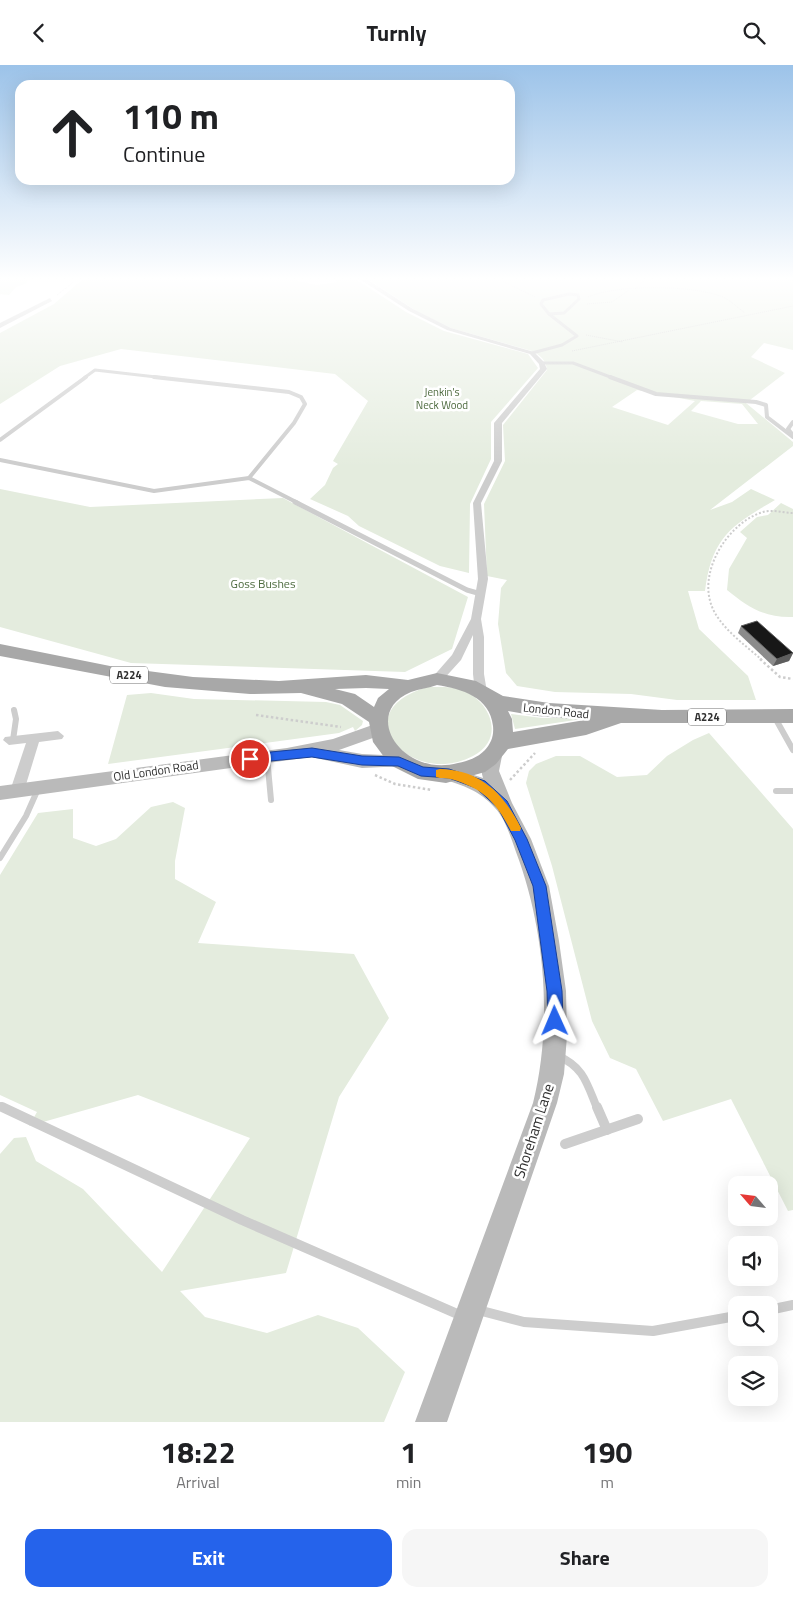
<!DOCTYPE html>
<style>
body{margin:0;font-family:"Titillium Web",sans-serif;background:#f6f6f6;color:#202124;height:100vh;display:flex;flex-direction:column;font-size:19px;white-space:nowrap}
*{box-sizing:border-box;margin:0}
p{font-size:16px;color:#757577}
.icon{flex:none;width:28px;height:28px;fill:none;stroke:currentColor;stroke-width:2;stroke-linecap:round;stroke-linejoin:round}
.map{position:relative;height:1357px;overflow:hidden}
.details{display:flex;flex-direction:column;background:#fff;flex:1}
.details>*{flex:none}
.guide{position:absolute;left:15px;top:15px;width:500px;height:105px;border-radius:15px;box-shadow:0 5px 20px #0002;background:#fff;color:#202124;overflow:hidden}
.needle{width:32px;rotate:298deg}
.controls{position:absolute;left:728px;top:1111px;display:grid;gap:10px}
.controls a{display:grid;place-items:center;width:50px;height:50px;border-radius:10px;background:#fff;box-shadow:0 5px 20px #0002;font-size:25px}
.pin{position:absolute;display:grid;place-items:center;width:42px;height:42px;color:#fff;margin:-21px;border:2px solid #fff;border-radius:50%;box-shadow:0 1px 5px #0007}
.me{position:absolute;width:55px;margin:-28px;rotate:359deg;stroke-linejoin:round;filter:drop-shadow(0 0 4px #0008)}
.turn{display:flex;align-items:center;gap:18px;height:105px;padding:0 25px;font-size:22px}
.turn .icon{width:65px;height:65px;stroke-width:2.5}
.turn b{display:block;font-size:35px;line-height:42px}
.eta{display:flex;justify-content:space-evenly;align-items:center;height:85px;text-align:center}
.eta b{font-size:30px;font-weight:700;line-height:35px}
.cta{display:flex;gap:10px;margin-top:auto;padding:10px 25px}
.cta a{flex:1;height:58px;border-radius:15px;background:#2563eb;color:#fff;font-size:20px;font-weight:700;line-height:58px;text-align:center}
.cta a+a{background:#f6f6f6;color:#202124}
header{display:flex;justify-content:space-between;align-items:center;height:65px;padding:0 25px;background:#fff;font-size:22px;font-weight:700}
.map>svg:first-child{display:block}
.green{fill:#e4ecde;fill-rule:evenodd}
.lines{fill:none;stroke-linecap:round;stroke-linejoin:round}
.path-far2{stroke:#cdcdcd;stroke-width:1;stroke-dasharray:1 1;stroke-linecap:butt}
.path-far1{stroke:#cdcdcd;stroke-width:2;stroke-dasharray:2 2;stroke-linecap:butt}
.path{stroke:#cdcdcd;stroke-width:2.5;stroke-dasharray:2.5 2.5;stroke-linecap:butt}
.lane-far5{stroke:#cdcdcd;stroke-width:3}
.lane-far4{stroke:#cdcdcd;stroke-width:4}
.lane-far3{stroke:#cdcdcd;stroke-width:5}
.lane-far2{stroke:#cdcdcd;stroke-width:6}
.lane-far1{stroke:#cdcdcd;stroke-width:8}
.lane{stroke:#cdcdcd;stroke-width:10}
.street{fill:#cdcdcd;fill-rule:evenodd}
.secondary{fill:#bababa;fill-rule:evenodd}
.primary{fill:#a8a8a8;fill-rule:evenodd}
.wall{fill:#8b8b8b}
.shaded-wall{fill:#5d5d5d}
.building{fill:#171717;stroke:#5d5d5d}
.route{fill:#2563eb;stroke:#184099}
.slow{fill:#f59e0b}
.labels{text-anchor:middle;stroke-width:5;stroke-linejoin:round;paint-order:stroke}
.far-park-label{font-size:11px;fill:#4d6a3e;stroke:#fff}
.shield{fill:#fff;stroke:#6e6e6e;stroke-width:1}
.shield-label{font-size:11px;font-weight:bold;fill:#303030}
.park-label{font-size:12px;fill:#4d6a3e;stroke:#fff}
.street-label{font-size:12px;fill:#303030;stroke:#fff}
.near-street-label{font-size:15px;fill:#303030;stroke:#fff}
</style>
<header><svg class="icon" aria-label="back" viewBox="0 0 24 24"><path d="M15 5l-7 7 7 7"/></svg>Turnly<svg class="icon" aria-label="search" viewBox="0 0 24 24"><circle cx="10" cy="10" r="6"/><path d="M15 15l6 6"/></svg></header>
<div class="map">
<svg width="793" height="1357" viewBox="0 0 793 1357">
<rect width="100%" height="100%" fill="#fff"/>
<g class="green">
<path d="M 0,213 L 31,213 L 25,219 L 16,222 L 9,230 L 0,229 Z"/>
<path d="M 84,213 L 285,213 L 317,220 L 337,217 L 336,213 L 354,213 L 406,247 L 444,266 L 528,289 L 538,303 L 491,357 L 491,394 L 470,439 L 469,508 L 440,501 L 359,461 L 348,451 L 310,434 L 325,420 L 333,403 L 338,399 L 333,396 L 368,336 L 335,309 L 121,284 L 60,301 L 0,339 L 0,268 L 54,239 Z"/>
<path d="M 366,213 L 793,213 L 793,285 L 764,278 L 751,292 L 785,308 L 746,338 L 793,377 L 793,381 L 710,445 L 732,437 L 751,424 L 775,435 C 730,461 712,473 705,526 L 688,526 L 699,564 L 748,611 L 756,635 L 677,635 L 631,629 L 555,627 L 517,621 L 506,608 L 498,559 L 501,523 L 507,515 L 487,511 L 484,439 L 505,396 L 503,360 L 547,305 C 546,295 540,290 532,286 L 451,263 L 418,247 ZM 637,325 L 695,336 L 668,360 L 612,342 ZM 701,336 L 742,339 L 758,359 L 738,359 L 691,346 Z"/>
<path d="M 0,424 L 90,442 L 283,433 L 468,532 L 452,584 L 405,607 L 131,598 L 0,562 Z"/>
<path d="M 781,438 L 793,444 L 793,552 C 764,553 748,542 727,525 L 729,504 L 747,473 L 740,467 L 757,452 L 768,450 Z"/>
<path d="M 428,622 C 439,622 451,621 462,625 C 491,636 506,674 473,691 C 410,724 342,646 428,622 Z"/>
<path d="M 151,628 L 194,634 L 326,637 L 340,640 L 363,656 L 362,660 L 355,666 L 353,662 L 339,668 L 108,699 L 127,630 Z"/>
<path d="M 511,649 L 542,653 L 589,653 L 515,664 Z"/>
<path d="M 709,668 L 793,764 L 793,1145 L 788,1146 L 731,1034 L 663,1056 L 636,1004 L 610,993 L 592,956 L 552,801 L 526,718 L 529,706 L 536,699 L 556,691 L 580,691 L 617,712 L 647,710 L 667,691 L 693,675 Z"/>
<path d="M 173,737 L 185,743 L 175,796 L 175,814 L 216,837 L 198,878 L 354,889 L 389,953 L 339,1032 L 286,1208 L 180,1226 L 205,1252 L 267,1268 L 318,1250 L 358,1263 L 405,1307 L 384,1357 L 0,1357 L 0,1089 L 14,1073 L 26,1072 L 36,1096 L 83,1124 L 162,1207 L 250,1073 L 138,1030 L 29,1061 L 37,1047 L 0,1030 L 0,810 L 38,748 L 73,744 L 73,773 L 96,781 L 116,774 L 151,742 Z"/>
</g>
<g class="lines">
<g class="path-far2">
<path d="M 496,213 L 535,232"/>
<path d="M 635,224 L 647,213"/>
<path d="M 57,230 L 79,213"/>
<path d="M 588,232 C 618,219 693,220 723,232 C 731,236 738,243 745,248"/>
<path d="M 587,239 L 612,237 L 629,225"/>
<path d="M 586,270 L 623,277"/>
<path d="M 572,286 L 793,241"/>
</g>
<path class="path-far1" d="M 762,595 C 745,580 718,561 711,539 C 699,504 729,457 763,447 C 772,444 783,448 793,448"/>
<g class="path">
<path d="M 760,594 L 780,612 L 793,614"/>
<path d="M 256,650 L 341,662"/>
<path d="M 375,710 L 395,719 L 432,725"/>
<path d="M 510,715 L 535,688"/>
</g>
<g class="lane-far5">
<path d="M 569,229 L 578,230 L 579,234 L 564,248 L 549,249 L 541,239 L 543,235 Z"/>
<path d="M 532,288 L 562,280 L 577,271 L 549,249"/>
<path d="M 542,298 L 573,298 L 613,313"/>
<path d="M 84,313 L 95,305 L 165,313"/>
</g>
<g class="lane-far4">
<path d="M 154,312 L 289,327 L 301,332 L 305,339 L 294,358 L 249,413"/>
<path d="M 610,312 L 656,329 L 756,337 L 766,340 L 767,352 L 793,372"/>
<path d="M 792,369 L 788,364 L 793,357"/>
<path d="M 0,375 L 86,312"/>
<path d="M 0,395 L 154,426 L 249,413 L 298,438"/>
</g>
<path class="lane-far3" d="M 295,437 L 467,525 L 481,529"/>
<g class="lane-far2">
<path d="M 774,651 L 793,685"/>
<path d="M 13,675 L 16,654 L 14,645"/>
<path d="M 267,692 L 271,735"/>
<path d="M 776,726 L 793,726"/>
<path d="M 0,793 L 26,751 L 38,724"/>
</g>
<g class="lane-far1">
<path d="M 558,991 C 584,1002 587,1019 597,1043"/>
<path d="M 0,1041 L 5,1043"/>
</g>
<g class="lane">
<path d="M 2,1042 L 242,1155 L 462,1251"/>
<path d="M 597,1042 L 607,1065"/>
<path d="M 565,1079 L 638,1054"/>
<path d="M 478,1245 L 524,1257 L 653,1266 L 736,1251"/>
<path d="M 769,1245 L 793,1240"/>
</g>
<g class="street">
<path d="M 358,213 L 365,213 L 413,244 L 451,263 L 534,287 L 544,297 L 547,304 L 502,358 L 502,396 L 481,438 L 488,514 L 481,554 L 484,572 L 484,609 L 487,627 L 485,630 L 481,631 L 475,627 L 473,609 L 473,570 L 461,595 L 441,617 L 433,617 L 431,614 L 452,590 L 471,554 L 478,514 L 473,438 L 494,396 L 494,358 L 540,304 L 539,299 L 530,289 L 447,265 L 409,246 Z"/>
<path d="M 50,233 L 52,236 L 0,263 L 0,258 Z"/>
<path d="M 58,666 L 64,671 L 62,674 L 39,677 L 24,726 L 22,730 L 12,730 L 10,726 L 26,678 L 9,680 L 3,675 L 5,672 Z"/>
</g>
<g class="secondary">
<path d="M 378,658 L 384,659 L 387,664 L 384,669 L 339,685 L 362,689 L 405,691 L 408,696 L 405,701 L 362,703 L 311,692 L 0,735 L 0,721 L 287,683 L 333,674 Z"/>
<path d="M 493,684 L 499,686 L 502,691 L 499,706 L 512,738 L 531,774 L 549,821 L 559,876 L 566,926 L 567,971 L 564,1009 L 557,1038 L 447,1357 L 415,1357 L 533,1038 C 553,958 545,864 516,787 C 511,773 505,753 495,743 C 479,725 464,721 443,714 L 440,709 L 443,704 L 449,702 L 483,713 C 480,704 482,694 487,686 Z"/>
</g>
<path class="primary" d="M 0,579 L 110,601 L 193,612 L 279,616 L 366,610 L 408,615 L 437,608 L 476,616 L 503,631 L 549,638 L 662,645 L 793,644 L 793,658 L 621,658 L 586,670 L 508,684 L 496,699 L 485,707 L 446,718 L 418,714 L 390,700 L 373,677 L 369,657 L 342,639 L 301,628 L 250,629 L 165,622 L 0,591 ZM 437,620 C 462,624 490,632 493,661 C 494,671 491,678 485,685 C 477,693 468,696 458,698 C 402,713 360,648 411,627 C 419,624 429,623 437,620 ZM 366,623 L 389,624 L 378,633 L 374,642 L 355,629 L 335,624 ZM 508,646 L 537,651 L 585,655 L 513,667 L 512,654 Z"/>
</g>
<path class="wall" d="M 741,561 L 793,588 L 789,596 L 773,601 L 738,568 Z"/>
<path class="shaded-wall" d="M 793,588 L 789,596 L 773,601 L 777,594 Z"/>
<path class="building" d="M 757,556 L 793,588 L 777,594 L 741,561 Z"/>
<linearGradient id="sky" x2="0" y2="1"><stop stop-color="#9cc3e9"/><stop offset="0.53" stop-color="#fff"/><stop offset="1" stop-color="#fff" stop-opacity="0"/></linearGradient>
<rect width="793" height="403" fill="url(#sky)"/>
<path class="route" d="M 312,683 L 362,691 L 399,692 L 423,702 L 449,704 L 485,716 L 507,736 L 527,774 L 546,821 L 562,926 L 563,956 L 561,961 L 555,964 L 550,961 L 548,956 L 547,926 L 533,821 L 515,775 L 498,743 L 476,723 L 449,713 L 421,711 L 398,701 L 362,700 L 312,692 L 250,698 L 244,694 L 250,689 Z"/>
<path class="slow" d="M 440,704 C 481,705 504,729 521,763 L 520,766 L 511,766 C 496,737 484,724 451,714 C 446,713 441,714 436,712 L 436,705 Z"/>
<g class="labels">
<g class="far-park-label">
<text x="442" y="331">Jenkin's<tspan x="442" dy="13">Neck Wood</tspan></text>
</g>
<g class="shield">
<rect x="110" y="601.5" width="38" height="17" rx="4"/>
<rect x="688" y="643.5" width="38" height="17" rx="4"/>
</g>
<g class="shield-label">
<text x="129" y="614">A224</text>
<text x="707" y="656">A224</text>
</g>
<g class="park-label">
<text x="263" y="523">Goss Bushes</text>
</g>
<g class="street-label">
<text transform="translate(556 646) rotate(6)" y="4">London Road</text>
<text transform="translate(156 706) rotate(-8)" y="4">Old London Road</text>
</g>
<g class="near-street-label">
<text transform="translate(534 1066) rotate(-72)" y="5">Shoreham Lane</text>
</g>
</g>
</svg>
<div class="controls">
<a><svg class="needle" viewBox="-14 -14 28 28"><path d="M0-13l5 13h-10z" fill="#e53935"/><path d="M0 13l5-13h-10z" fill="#757577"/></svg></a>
<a><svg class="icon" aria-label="sound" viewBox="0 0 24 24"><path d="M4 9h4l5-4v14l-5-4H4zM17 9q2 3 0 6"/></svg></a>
<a><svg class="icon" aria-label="search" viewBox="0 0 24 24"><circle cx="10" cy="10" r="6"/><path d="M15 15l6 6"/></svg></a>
<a><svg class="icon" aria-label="layers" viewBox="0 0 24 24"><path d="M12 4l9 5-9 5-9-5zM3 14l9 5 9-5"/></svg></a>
</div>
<div class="pin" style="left:250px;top:694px;background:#d93025"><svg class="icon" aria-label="arrive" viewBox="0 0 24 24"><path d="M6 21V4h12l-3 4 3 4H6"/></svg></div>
<svg class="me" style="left:555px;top:956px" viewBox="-20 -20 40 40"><path d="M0-17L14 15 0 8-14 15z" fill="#2563eb" stroke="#fff" stroke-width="4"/></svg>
<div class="guide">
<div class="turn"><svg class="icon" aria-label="ahead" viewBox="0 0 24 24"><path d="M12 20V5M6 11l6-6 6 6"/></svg><div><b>110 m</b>Continue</div></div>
</div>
</div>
<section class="details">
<div class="eta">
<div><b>18:22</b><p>Arrival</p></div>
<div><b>1</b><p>min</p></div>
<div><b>190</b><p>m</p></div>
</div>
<div class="cta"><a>Exit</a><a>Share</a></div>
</section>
